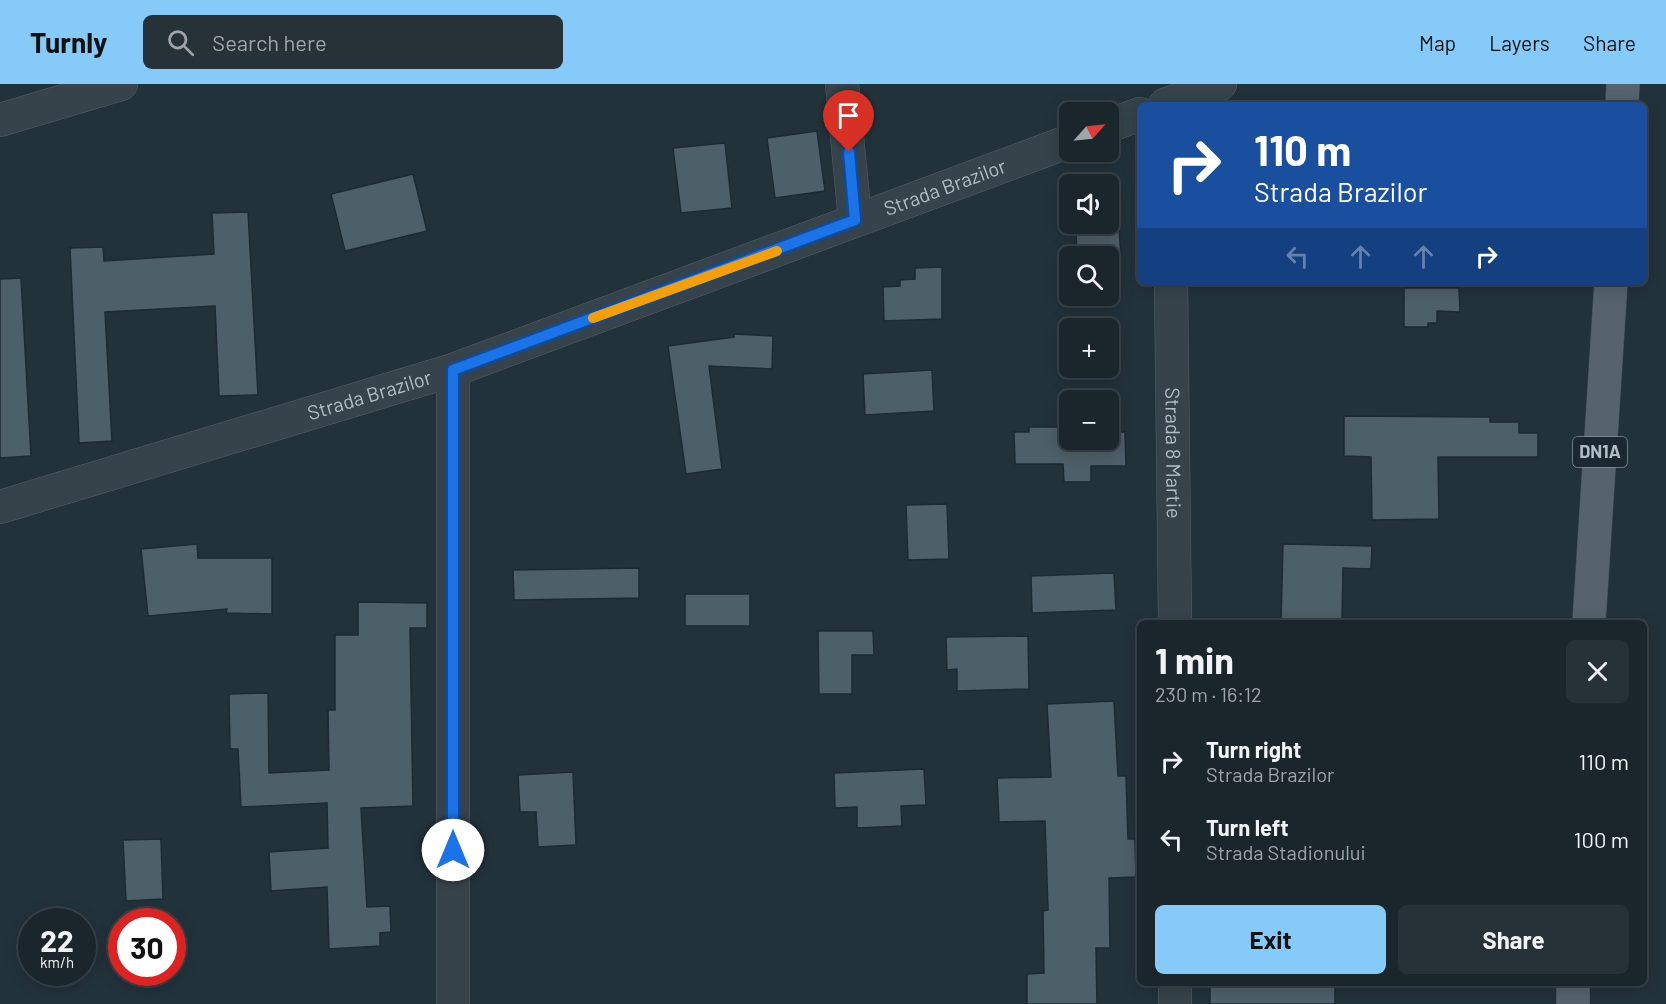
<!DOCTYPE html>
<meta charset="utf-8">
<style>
body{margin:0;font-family:Barlow,sans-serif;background:#273238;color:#f1f3f6;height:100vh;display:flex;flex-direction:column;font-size:22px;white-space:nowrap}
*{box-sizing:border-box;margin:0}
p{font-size:20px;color:#9fa5a9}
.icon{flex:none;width:33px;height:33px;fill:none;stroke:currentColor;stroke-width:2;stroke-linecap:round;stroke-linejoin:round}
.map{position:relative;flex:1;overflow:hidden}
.sheet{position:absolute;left:1137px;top:536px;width:510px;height:366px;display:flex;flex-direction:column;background:#1a262c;border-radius:9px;box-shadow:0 3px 15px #0003,0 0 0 2px #384348}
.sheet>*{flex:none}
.banner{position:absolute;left:1137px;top:18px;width:510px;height:183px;border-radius:9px;box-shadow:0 3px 15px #0003,0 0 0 2px #384348;background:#1a4fa0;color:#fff;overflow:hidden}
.needle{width:39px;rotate:63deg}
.controls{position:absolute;left:1059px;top:18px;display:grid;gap:12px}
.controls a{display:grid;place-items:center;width:60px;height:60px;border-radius:9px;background:#1a262c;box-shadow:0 3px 15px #0003,0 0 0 2px #384348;font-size:30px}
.speed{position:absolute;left:18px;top:824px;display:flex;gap:12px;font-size:30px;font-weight:700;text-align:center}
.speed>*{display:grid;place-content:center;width:78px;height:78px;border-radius:50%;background:#1a262c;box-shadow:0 3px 15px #0003,0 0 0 2px #384348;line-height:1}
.speed small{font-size:15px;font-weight:400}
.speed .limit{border:9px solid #d22;background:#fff;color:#111}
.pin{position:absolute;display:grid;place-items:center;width:51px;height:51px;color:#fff;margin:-62px -26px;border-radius:50% 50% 50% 0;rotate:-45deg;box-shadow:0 0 6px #0007}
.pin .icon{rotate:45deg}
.me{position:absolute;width:66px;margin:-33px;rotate:0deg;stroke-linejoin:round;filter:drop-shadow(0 0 4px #0008)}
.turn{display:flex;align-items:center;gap:21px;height:126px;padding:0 18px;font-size:27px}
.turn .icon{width:78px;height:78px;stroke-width:2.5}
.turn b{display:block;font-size:42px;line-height:51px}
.lanes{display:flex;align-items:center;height:57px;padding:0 18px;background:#0003;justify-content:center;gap:30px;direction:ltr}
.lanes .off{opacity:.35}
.round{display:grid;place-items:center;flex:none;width:63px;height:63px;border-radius:9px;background:#273238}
.overview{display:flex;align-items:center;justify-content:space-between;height:102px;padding:0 18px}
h1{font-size:36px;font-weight:700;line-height:45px}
.primary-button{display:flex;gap:12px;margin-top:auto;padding:12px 18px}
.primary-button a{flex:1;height:69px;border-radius:9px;background:#85caf8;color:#111;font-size:24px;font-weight:700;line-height:69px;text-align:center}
.primary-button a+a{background:#273238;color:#f1f3f6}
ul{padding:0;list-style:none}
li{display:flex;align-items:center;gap:18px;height:78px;padding:0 18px}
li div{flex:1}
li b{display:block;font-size:22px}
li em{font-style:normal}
header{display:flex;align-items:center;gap:36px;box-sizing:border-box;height:84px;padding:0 30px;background:#85caf8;color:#111}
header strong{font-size:28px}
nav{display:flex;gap:33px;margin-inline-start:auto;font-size:21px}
.search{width:420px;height:54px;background:#273238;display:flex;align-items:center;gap:15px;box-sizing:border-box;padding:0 21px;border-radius:9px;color:#9fa5a9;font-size:22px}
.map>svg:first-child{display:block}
.building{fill:#4d5f69;stroke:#1d2a32;stroke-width:1.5}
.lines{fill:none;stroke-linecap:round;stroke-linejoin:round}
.minor-casing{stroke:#546169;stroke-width:34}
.primary-casing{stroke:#424f57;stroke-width:34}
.minor{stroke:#36434b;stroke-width:33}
.primary{stroke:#54636c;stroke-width:33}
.route-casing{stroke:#114b97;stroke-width:15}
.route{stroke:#1a73e8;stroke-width:10}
.slow{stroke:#f59e0b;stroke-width:10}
.labels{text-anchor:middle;stroke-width:4.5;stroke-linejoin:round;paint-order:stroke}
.shield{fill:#1b2830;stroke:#84919a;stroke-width:1.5}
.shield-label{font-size:18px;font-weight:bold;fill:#b1bec7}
.street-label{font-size:20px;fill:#b1bec7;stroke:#1b2830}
</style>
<header>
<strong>Turnly</strong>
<div class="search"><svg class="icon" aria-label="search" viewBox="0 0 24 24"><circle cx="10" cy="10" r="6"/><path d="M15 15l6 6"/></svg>Search here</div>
<nav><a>Map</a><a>Layers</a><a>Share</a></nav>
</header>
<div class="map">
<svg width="1666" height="920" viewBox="0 0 1666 920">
<rect width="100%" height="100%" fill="#22323b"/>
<g class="building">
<path d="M 817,47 L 825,107 L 775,114 L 767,54 Z"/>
<path d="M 725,59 L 732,124 L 681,129 L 673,64 Z"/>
<path d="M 413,90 L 427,147 L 345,167 L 331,110 Z"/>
<path d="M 248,128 L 258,311 L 219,312 L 215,222 L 105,228 L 112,357 L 79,359 L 70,164 L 103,163 L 104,177 L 214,170 L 212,129 Z"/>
<path d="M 1119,145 L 1121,172 L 1077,172 L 1076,147 Z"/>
<path d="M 942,183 L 942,235 L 884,237 L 883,203 L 900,202 L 900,196 L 915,195 L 915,184 Z"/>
<path d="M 21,194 L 31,372 L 0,374 L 0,195 Z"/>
<path d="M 1404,204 L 1459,204 L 1460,228 L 1437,227 L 1437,239 L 1428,239 L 1428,243 L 1404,243 Z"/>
<path d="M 734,250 L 773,252 L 772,285 L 709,282 L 722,385 L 686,390 L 668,262 L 734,253 Z"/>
<path d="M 932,286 L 934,327 L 865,331 L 863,290 Z"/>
<path d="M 1344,332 L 1490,333 L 1490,338 L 1519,338 L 1519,349 L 1538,349 L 1538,373 L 1438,373 L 1439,435 L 1372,436 L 1371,373 L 1344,372 Z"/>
<path d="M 1029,343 L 1070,343 L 1070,356 L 1108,356 L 1108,348 L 1125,348 L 1126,382 L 1091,382 L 1091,398 L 1064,398 L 1063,380 L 1015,380 L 1014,348 L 1029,348 Z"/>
<path d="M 947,420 L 949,475 L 908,476 L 906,421 Z"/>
<path d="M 197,460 L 198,474 L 272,474 L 272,530 L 226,529 L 227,525 L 148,532 L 141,465 Z"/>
<path d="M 1283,460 L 1372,462 L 1371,485 L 1343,484 L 1342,538 L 1281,538 Z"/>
<path d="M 639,484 L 639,514 L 514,516 L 513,486 Z"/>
<path d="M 1114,489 L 1116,526 L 1032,529 L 1031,492 Z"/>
<rect x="685" y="510" width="65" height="32"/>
<path d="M 358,518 L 427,519 L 427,544 L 410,544 L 413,722 L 361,724 L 367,823 L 390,822 L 391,848 L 380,849 L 380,862 L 329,865 L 327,803 L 271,807 L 269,768 L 328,764 L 327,719 L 241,723 L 238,665 L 230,665 L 229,610 L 268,609 L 269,689 L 329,686 L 328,626 L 335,626 L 335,551 L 358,551 Z"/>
<path d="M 818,547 L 873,547 L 874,571 L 852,571 L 852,610 L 819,610 Z"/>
<path d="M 1028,552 L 1029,605 L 957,607 L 957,585 L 947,586 L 946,553 Z"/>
<path d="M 1114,617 L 1118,692 L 1126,692 L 1128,755 L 1135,755 L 1136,793 L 1109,794 L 1110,864 L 1096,864 L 1097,920 L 1027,920 L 1027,890 L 1044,889 L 1043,827 L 1048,826 L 1045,737 L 999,738 L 997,694 L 1051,693 L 1047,620 Z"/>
<path d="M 924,685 L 926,721 L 901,722 L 902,742 L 857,744 L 857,723 L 835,724 L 834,689 Z"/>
<path d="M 573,688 L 576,761 L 538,763 L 536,728 L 520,728 L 518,691 Z"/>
<path d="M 161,755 L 163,815 L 126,817 L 123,756 Z"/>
<path d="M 1335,898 L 1335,920 L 1210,920 L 1210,899 Z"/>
</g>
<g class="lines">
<g class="minor-casing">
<g id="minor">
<path d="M 842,0 L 855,136"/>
<path d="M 1165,21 L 1220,0"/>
<path d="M 0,36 L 121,0"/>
<path d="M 1108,42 L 1140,30"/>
<path id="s1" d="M 1171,198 L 1175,538"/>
<path d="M 453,286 L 453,920"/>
<path id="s2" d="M 0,423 L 453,286 L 1070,57"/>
<path d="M 1175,898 L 1175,920"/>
</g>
</g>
<g class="primary-casing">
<g id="primary">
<path d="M 1622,21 L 1623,0"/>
<path d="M 1589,538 L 1611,198"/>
<path d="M 1573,898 L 1573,920"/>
</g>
</g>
<use href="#minor" class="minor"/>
<use href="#primary" class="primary"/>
</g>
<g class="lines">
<g class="route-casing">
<path id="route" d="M 453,766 L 453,286 L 855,136 L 849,68"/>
</g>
<use href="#route" class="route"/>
<path class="slow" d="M 593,234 L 777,167"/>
</g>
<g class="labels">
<rect class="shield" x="1573" y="353" width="54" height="30" rx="4.5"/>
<g class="shield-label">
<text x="1600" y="374">DN1A</text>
</g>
<g class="street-label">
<text dy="7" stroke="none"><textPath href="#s2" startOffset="998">Strada Brazilor</textPath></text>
<text dy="7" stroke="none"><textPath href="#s2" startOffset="386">Strada Brazilor</textPath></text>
<text dy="7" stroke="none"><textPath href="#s1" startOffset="171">Strada 8 Martie</textPath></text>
</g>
</g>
</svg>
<div class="controls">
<a><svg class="needle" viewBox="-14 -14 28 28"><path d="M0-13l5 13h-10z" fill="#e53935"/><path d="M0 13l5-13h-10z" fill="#9fa5a9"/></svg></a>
<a><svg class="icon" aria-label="sound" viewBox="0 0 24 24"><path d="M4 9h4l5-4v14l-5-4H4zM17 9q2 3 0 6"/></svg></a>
<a><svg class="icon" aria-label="search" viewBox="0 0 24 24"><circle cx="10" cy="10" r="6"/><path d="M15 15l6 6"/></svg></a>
<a>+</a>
<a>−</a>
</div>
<div class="speed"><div>22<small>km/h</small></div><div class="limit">30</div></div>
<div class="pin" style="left:849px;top:68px;background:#d93025"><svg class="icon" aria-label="arrive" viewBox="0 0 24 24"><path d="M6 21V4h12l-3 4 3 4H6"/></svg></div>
<svg class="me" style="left:453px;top:766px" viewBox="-20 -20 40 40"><circle r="19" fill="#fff"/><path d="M0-13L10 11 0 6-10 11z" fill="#1a73e8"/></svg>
<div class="banner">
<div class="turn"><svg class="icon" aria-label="right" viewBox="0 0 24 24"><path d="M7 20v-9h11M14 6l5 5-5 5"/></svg><div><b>110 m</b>Strada Brazilor</div></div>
<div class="lanes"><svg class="icon off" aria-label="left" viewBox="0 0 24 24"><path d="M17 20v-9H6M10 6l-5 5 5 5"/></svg><svg class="icon off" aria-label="ahead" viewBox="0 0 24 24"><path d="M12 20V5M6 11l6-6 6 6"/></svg><svg class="icon off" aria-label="ahead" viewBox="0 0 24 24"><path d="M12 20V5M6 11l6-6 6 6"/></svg><svg class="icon" aria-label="right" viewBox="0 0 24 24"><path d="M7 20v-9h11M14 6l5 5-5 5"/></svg></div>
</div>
<section class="sheet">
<div class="overview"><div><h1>1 min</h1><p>230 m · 16:12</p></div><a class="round"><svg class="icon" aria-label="close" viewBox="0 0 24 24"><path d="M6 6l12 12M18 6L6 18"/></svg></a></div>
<ul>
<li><svg class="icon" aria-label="right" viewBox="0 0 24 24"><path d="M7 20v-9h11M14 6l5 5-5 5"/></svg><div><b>Turn right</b><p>Strada Brazilor</p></div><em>110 m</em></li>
<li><svg class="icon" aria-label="left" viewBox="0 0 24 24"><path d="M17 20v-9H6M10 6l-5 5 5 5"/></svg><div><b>Turn left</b><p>Strada Stadionului</p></div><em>100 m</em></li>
</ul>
<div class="primary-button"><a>Exit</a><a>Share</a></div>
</section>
</div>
